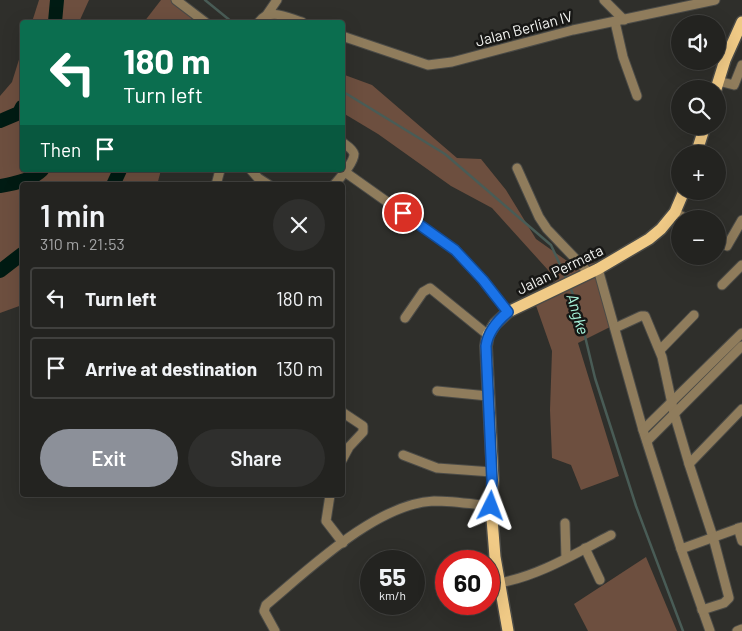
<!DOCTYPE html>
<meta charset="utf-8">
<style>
body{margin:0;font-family:Barlow,sans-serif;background:#2f2f2d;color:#f1f3f6;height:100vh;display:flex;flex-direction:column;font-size:19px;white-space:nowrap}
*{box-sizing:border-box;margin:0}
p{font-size:16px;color:#a3a4a5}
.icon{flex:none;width:28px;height:28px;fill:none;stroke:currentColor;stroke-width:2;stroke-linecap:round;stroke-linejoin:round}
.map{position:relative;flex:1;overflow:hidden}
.sheet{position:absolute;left:20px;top:182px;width:325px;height:315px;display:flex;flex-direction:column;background:#232320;border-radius:5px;box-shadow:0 5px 20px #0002,0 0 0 1px #40403e}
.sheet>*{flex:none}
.guide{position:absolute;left:20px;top:20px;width:325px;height:152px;border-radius:5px;box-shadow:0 5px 20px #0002,0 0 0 1px #40403e;background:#0b6e4f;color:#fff;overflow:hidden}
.controls{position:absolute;left:671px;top:15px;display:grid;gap:10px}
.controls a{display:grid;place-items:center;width:55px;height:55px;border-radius:50%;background:#232320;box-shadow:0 5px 20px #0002,0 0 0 1px #40403e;font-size:25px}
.speed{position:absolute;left:360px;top:550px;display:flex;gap:10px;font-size:25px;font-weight:700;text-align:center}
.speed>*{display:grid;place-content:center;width:65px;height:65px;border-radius:50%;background:#232320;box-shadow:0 5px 20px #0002,0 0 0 1px #40403e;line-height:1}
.speed small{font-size:12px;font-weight:400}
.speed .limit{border:8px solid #d22;background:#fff;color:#111}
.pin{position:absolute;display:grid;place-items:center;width:42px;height:42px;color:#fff;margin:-21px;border:2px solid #fff;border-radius:50%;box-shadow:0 1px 5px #0007}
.me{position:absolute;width:55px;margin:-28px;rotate:3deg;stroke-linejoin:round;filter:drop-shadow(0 0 4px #0008)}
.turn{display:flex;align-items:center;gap:18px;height:105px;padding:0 20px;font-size:22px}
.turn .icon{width:65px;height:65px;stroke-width:2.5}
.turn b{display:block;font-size:35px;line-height:42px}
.then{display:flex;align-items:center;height:48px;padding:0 20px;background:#0003;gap:10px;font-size:19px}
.round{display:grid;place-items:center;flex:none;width:52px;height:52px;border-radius:26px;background:#2f2f2d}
.head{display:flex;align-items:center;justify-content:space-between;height:85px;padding:0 20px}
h1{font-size:30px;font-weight:600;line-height:38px}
.cta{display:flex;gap:10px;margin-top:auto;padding:10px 20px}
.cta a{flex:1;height:58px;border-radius:30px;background:#8c9099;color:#fff;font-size:20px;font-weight:600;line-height:58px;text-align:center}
.cta a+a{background:#2f2f2d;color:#f1f3f6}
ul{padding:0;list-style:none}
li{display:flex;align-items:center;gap:15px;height:62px;margin:0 10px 8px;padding:0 10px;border:2px solid #40403e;border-radius:5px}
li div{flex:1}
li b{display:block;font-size:19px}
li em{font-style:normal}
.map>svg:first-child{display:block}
.green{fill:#6d4f3f}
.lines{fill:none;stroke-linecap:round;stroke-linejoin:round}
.stream{stroke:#495c56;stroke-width:2.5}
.river{stroke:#001b13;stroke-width:14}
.minor-casing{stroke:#4b4b47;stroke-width:11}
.major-casing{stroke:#4b4b47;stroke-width:14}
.minor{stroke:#8f7c5c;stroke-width:9}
.major{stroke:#f0ca86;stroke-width:11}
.route-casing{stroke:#114b97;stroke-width:12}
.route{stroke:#1a73e8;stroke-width:9}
.labels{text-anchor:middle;stroke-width:5;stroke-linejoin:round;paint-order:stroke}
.street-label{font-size:15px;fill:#f4f5f2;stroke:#171715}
.water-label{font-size:16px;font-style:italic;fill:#a6f2d9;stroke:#171715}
</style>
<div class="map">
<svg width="742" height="631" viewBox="0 0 742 631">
<rect width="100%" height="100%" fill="#2f2f2b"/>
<g class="green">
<path d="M 39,0 L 89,0 L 79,22 L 32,22 Z"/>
<path d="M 161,0 L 182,0 L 192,18 L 188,22 L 144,22 Z"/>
<path d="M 22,50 L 22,170 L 161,170 L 157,185 L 22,185 L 22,305 L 0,313 L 0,96 L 12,82 Z"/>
<path d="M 342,74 L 372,85 L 457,158 L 481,159 L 506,190 L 536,239 L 577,268 L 597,262 L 614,325 L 578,343 L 619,476 L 581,490 L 571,465 L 552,458 L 550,410 L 552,351 L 533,297 L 557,280 L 492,208 L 451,186 L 378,134 L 343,113 Z"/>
<path d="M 646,557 L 677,631 L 588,631 L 574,604 Z"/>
</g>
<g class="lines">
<g class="stream">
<path d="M 205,0 L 232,22"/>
<path d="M 342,91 L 445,154 L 551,245 L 567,280"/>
<path d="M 570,287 L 578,307 L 595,378 L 636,506 L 683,631"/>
</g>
<g class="river">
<path d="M 55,22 L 57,0"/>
<path d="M 0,121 L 19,113 L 22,107"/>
<path d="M 113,185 L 120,170"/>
<path d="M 0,186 C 13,184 32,180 42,170"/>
<path d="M 0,271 L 22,254"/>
</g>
<g class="minor-casing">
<g id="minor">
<path d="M 176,0 L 205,22"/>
<path d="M 604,0 L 624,20"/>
<path d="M 266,16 L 277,0"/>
<path d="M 259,22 C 270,7 288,18 302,22"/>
<path d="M 615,22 L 623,57 L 637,96"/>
<path d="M 342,36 L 428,65 L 452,62 L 573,30 L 715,0"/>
<path d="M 718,81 L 734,85 L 742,65"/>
<path d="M 517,168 L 539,217 L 547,229 L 589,273"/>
<path d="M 251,170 L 258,178 L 269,185"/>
<path d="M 345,172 L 455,250 L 483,280 L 508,312"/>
<path d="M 216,185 L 220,170"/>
<path d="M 334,185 C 339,179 354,163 354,154 C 353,149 346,145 342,142"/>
<path d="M 675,212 L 686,219"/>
<path d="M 718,239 L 727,246 L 742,220"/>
<path d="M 598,269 L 643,430 L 681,549 L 710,631"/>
<path d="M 722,285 L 742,265"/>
<path d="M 405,318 L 423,292 L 430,288 L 488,335"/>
<path d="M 615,328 L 641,316 L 645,316 L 662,357 L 674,413 L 689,464 L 713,537 L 729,598 L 724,603 L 702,610"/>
<path d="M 660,350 L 694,315"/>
<path d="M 437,391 L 488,396"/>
<path d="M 342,412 L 363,426 L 363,432 L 349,447 L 342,460"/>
<path d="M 643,430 L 742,333"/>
<path d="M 647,441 L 742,346"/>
<path d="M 403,455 L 437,468 L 492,472"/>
<path d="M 689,464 L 742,409"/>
<path d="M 330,495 L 326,521 L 343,543"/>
<path d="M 565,523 L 566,558"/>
<path d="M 738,528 L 742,541"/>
<path d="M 585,548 L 600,580"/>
<path d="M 681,549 L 742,527"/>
<path d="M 499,583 C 539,576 576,553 611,535"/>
<path d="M 275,631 L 264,611 L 266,605 C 308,570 377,503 434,501 C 453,501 472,504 491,506"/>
<path d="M 737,631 L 742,629"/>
</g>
</g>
<g class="major-casing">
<g id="major">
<path d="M 716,89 L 725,60 L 742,22"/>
<path d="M 696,154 L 705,126"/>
<path d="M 508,631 L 495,557 L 491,506 L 493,480 L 486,346 L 488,335 L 495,324 L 508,312 L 598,269 L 649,239 L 661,229 L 675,212 L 684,191"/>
</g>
</g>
<use href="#minor" class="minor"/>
<use href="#major" class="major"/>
</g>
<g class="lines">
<g class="route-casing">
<path id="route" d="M 403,213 L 455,250 L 483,280 L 508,312 C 497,321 488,331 486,346 L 492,480 L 491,506"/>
</g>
<use href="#route" class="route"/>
</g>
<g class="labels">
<g class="street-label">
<text transform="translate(524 29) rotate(-15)" y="5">Jalan Berlian IV</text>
<text transform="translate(560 270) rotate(-26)" y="5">Jalan Permata</text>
</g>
<g class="water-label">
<text transform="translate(578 314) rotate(73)" y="6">Angke</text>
</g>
</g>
</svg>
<div class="controls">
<a><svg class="icon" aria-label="sound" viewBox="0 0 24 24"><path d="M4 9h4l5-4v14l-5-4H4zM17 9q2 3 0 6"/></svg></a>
<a><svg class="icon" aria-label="search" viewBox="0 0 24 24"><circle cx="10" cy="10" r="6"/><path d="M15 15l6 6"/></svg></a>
<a>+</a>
<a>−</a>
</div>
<div class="speed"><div>55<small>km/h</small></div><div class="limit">60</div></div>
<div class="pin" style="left:403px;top:213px;background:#d93025"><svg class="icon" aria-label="arrive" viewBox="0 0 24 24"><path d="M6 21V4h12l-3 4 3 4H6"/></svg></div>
<svg class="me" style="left:491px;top:506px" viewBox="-20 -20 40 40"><path d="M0-17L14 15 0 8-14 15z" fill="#1a73e8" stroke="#fff" stroke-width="4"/></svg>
<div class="guide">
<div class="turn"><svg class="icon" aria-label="left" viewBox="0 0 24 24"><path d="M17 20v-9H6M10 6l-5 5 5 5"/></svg><div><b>180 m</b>Turn left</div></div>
<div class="then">Then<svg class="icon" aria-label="arrive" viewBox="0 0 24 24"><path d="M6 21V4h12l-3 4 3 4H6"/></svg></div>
</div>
<section class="sheet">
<div class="head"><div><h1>1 min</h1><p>310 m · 21:53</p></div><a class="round"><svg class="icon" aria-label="close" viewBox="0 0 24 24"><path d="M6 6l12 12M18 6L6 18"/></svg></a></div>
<ul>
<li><svg class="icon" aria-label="left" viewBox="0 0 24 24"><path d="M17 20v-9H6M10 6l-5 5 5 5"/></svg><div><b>Turn left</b></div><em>180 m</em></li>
<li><svg class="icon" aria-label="arrive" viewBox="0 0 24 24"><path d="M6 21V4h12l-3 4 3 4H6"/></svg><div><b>Arrive at destination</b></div><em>130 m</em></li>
</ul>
<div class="cta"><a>Exit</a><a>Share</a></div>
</section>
</div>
